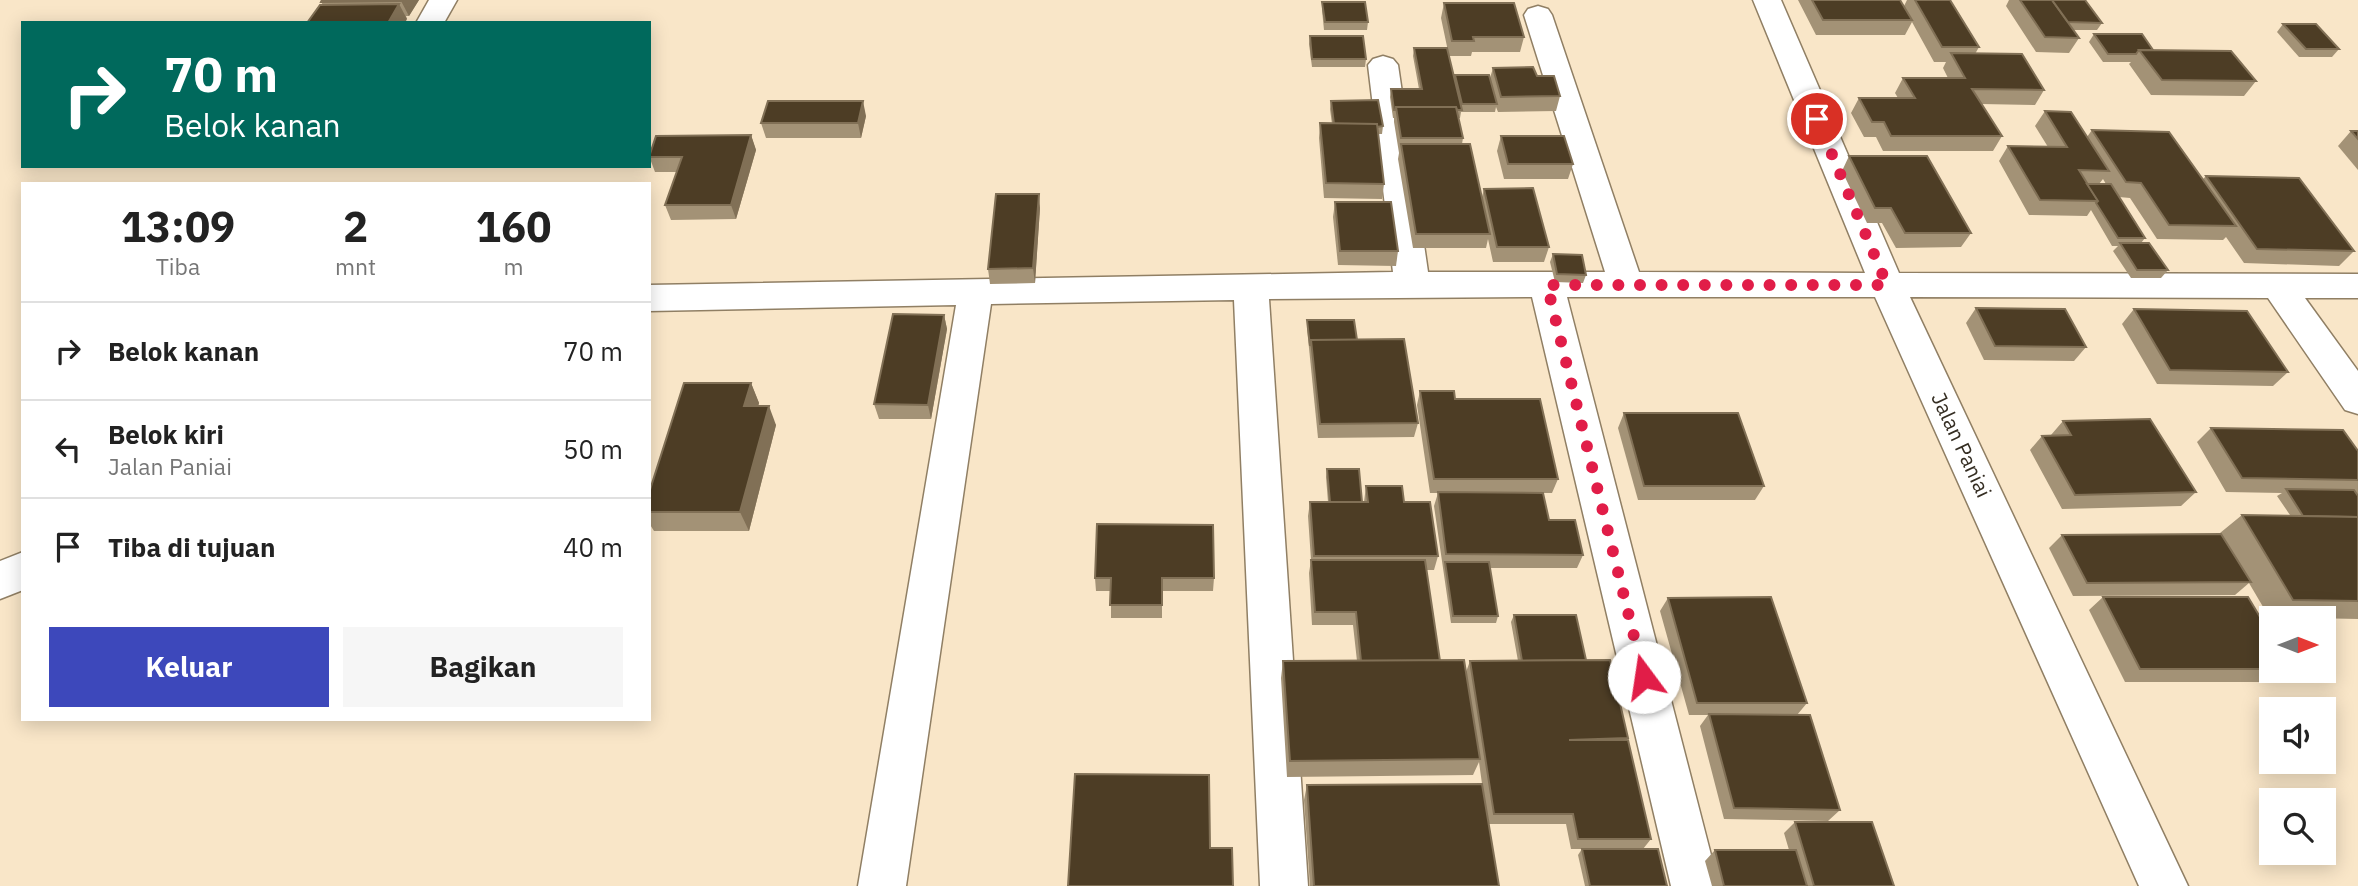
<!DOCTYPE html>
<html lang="id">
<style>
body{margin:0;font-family:"IBM Plex Sans",sans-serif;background:#f6f6f6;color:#222;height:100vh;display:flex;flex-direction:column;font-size:26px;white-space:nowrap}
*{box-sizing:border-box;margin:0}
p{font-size:23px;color:#767676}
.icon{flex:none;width:38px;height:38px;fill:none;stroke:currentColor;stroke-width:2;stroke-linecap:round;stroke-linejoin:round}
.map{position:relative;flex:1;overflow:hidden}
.drawer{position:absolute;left:21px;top:182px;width:630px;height:539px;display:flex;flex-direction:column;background:#fff;border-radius:0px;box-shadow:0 4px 18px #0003}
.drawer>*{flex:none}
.hud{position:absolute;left:21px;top:21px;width:630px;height:147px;border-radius:0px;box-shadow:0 4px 18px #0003;background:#00695c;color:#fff;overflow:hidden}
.needle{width:46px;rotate:90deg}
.tools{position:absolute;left:2259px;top:606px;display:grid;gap:14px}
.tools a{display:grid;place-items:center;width:77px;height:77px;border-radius:0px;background:#fff;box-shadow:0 4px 18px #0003;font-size:35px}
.pin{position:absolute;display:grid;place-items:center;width:60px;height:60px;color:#fff;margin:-30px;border:4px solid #fff;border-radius:50%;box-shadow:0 2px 7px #0007}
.me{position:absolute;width:77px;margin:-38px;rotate:346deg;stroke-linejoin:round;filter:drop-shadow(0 0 5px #0008)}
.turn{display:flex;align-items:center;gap:24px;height:147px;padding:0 28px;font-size:32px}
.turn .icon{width:91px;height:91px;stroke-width:2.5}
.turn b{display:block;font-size:49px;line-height:60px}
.eta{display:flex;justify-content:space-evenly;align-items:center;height:119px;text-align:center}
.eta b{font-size:42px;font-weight:700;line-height:49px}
.primary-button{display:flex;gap:14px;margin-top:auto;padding:14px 28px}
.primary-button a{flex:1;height:80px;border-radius:0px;background:#3d48bb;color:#fff;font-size:28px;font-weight:700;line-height:80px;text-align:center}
.primary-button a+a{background:#f6f6f6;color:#222}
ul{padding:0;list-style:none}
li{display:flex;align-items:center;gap:21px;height:98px;padding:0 28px;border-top:2px solid #e0e0e0}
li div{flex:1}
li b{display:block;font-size:26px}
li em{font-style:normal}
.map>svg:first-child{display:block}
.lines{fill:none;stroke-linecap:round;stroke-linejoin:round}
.minor-casing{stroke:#907f64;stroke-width:3}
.minor{fill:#fff;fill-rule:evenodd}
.wall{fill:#a39276;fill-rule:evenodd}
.shaded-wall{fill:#817056}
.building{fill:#4d3d25;stroke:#817056;stroke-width:2}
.route{stroke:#e11d48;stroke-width:12;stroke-dasharray:0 21.6}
.labels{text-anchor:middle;stroke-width:7;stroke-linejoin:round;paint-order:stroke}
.street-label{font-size:21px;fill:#352e23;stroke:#fff}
</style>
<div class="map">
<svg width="2358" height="886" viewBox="0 0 2358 886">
<rect width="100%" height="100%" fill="#f9e6c8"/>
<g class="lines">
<g class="minor-casing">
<g id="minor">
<path d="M 429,0 L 457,0 L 444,23 L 416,23 Z"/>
<path d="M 1753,0 L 1781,0 L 1899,273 L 2358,274 L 2358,298 L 2305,298 L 2358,371 L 2358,414 L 2345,410 L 2268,298 L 1910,297 L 2188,886 L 2139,886 L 1875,297 L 1567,297 L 1719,886 L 1671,886 L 1532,297 L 1269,299 L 1308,886 L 1260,886 L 1234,300 L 991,304 L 906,886 L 858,886 L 956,305 L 649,311 L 649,285 L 1393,272 L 1368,65 L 1373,59 L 1383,56 L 1393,59 L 1398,65 L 1428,272 L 1605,272 L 1524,15 L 1528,9 L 1538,6 L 1548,9 L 1552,15 L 1639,272 L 1865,273 Z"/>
<path d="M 23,552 L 23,590 L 0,599 L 0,561 Z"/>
</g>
</g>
<use href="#minor" class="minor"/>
</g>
<g class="wall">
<path d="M 322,0 L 419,0 L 409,16 L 406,16 L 407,19 L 323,5 L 321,2 Z"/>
<path d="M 1798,0 L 1900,0 L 1904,6 L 1907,0 L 1950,0 L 1979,47 L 1975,54 L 2044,90 L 2035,105 L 1981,104 L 2002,136 L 1993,151 L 1883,151 L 1876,137 L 1864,137 L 1851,113 L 1859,98 L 1898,98 L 1895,93 L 1903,78 L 1948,78 L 1943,68 L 1946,62 L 1934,62 L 1912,22 L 1905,35 L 1816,35 Z"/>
<path d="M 2009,0 L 2085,0 L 2102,23 L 2097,30 L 2073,30 L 2079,38 L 2069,53 L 2036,52 L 2006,6 Z"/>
<path d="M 1322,2 L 1368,22 L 1367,30 L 1324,30 L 1322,10 Z"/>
<path d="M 1444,3 L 1524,37 L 1520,52 L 1472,52 L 1471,56 L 1449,56 L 1441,18 Z"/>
<path d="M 2283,24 L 2339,49 L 2332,57 L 2299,57 L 2277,32 Z"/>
<path d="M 2094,34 L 2153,50 L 2256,81 L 2244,96 L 2151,95 L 2129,64 L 2131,62 L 2103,62 L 2089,42 Z"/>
<path d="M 1310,36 L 1366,59 L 1365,67 L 1312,67 L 1309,44 Z"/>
<path d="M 1414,48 L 1454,78 L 1455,75 L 1490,78 L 1493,68 L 1537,76 L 1560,96 L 1556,111 L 1498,112 L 1496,107 L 1495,112 L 1461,112 L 1460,118 L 1458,118 L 1463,138 L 1462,144 L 1482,197 L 1484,189 L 1549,247 L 1544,262 L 1493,262 L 1488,239 L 1486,248 L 1413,248 L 1398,159 L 1399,153 L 1394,122 L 1394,118 L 1393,118 L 1390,97 L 1391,89 L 1419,89 L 1413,56 Z"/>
<path d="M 1331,101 L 1383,126 L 1382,134 L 1378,134 L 1384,184 L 1382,199 L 1324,198 L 1319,138 L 1320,123 L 1332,124 L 1330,109 Z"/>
<path d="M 2045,111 L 2087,137 L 2092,130 L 2203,179 L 2206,176 L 2354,251 L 2339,266 L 2244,263 L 2226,237 L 2223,240 L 2157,239 L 2130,198 L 2119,197 L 2145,238 L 2141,243 L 2168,270 L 2161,278 L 2131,278 L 2113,251 L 2118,246 L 2112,246 L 2091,210 L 2087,216 L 2029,215 L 1999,161 L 2008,146 L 2048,147 L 2035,126 ZM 2103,179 L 2106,184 L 2099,184 Z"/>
<path d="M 866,116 L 861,138 L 766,138 L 761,123 Z"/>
<path d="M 2351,131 L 2358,131 L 2358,170 L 2338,146 Z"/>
<path d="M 751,135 L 756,150 L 736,219 L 671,220 L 665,205 L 677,172 L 655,172 L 649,156 Z"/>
<path d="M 1501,136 L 1573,164 L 1568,179 L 1504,179 L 1497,151 Z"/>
<path d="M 1849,156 L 1971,233 L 1961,247 L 1896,248 L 1882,223 L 1867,223 L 1842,171 Z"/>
<path d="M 1335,202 L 1398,251 L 1396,266 L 1338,265 L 1333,217 Z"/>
<path d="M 1040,208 L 1035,283 L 990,284 L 988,269 Z"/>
<path d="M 1553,254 L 1586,275 L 1583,283 L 1555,282 L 1550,262 Z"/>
<path d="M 1976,308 L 2086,347 L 2074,361 L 1984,360 L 1966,323 Z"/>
<path d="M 2134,309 L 2288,372 L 2273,386 L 2157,384 L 2122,324 Z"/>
<path d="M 944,315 L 947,329 L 931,419 L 879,419 L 874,404 Z"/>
<path d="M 1307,320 L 1357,340 L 1418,423 L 1414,437 L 1318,438 L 1307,328 Z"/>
<path d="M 751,383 L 759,403 L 758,406 L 776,425 L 749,531 L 654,531 L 649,523 L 649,493 Z"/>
<path d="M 1420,391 L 1455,399 L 1558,479 L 1552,493 L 1518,493 L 1549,520 L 1583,555 L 1577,568 L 1490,568 L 1498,616 L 1496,623 L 1451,623 L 1434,506 L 1438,493 L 1430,493 L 1417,405 Z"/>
<path d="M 1624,413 L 1764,486 L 1755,500 L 1638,500 L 1618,428 Z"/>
<path d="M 2063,421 L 2196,492 L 2181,506 L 2062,509 L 2030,450 L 2042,436 L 2051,435 Z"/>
<path d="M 2211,428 L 2358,451 L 2358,494 L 2357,494 L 2358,496 L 2358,619 L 2269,617 L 2249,583 L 2235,595 L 2073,596 L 2049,548 L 2062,535 L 2221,534 L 2220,533 L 2242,515 L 2290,515 L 2277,496 L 2282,493 L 2226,492 L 2197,442 Z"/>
<path d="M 1327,469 L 1362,502 L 1364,502 L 1366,486 L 1404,502 L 1438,556 L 1434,570 L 1426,570 L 1440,661 L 1466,672 L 1470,661 L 1518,661 L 1511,622 L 1514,615 L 1586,660 L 1628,738 L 1627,740 L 1651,839 L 1643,849 L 1571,849 L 1566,824 L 1489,824 L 1499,886 L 1310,886 L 1304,800 L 1307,785 L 1483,791 L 1479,762 L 1473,775 L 1287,777 L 1281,678 L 1283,661 L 1357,661 L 1353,625 L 1312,625 L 1309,573 L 1311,560 L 1308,516 L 1310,502 L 1328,502 L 1326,477 Z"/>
<path d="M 1095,578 L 1214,578 L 1213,591 L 1162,591 L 1162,618 L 1111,618 L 1111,591 L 1096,591 Z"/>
<path d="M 2103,597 L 2272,637 L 2272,670 L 2290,670 L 2273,682 L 2125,682 L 2089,610 Z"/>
<path d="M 1668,598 L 1807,703 L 1797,715 L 1754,715 L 1840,810 L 1828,821 L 1724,819 L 1700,726 L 1708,715 L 1689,715 L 1660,611 Z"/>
<path d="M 1795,822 L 1894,886 L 1712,886 L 1705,861 L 1715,850 L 1789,850 L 1784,833 Z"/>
<path d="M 1582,849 L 1667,886 L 1585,886 L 1578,855 Z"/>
</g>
<g class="shaded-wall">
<path d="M 402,0 L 419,0 L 409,16 L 401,1 Z"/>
<path d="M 399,4 L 407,19 L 405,23 L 388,23 Z"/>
<path d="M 863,101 L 866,116 L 861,138 L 858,123 Z"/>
<path d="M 751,135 L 756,150 L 736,219 L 731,205 Z"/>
<path d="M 1039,194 L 1040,208 L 1035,283 L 1033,268 Z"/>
<path d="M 944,315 L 947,329 L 931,419 L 928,405 Z"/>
<path d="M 751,383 L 759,403 L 753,425 L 744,406 Z"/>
<path d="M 769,406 L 776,425 L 749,531 L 740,512 Z"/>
</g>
<g class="building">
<path d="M 322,0 L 402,0 L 401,1 L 321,2 Z"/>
<path d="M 1812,0 L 1900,0 L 1912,20 L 1823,20 Z"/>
<path d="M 1915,0 L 1950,0 L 1979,47 L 1942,47 Z"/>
<path d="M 2020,0 L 2052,0 L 2079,38 L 2045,37 Z"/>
<path d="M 2052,0 L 2085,0 L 2102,23 L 2068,22 Z"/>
<path d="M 1322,2 L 1365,2 L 1368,22 L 1325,22 Z"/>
<path d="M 1444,3 L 1514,3 L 1524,37 L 1473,37 L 1474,41 L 1452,41 Z"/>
<path d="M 399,4 L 388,23 L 307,23 L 320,5 Z"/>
<path d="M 2283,24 L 2316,24 L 2339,49 L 2306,49 Z"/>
<path d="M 2094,34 L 2142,34 L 2153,50 L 2139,50 L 2136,54 L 2108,54 Z"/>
<path d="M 1310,36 L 1363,36 L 1366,59 L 1312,59 Z"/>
<path d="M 1414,48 L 1447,48 L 1462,110 L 1457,110 L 1456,107 L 1396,107 L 1396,110 L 1394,110 L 1391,89 L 1422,89 Z"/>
<path d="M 2139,50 L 2231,51 L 2256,81 L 2162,80 Z"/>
<path d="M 1951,53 L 2022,54 L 2044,90 L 1972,89 L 2002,136 L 1891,136 L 1884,122 L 1872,122 L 1859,98 L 1915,98 L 1903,78 L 1965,78 Z"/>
<path d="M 1533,67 L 1537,76 L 1554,76 L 1560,96 L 1501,97 L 1493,68 Z"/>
<path d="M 1455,75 L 1489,75 L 1497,104 L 1462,104 Z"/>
<path d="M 1378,100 L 1383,126 L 1377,127 L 1377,124 L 1334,124 L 1331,101 Z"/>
<path d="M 768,101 L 863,101 L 858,123 L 761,123 Z"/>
<path d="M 1396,107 L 1456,107 L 1463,138 L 1401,138 Z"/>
<path d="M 2045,111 L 2071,112 L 2109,171 L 2079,170 L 2098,201 L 2040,200 L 2008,146 L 2067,147 Z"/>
<path d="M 1320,123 L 1377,124 L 1384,184 L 1326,183 Z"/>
<path d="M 2092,130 L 2169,132 L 2236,226 L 2169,225 L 2141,183 L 2126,182 Z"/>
<path d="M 2351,131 L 2358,131 L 2358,139 Z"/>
<path d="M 751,135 L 731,205 L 665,205 L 682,157 L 649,157 L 656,136 Z"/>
<path d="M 1501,136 L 1564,136 L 1573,164 L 1508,164 Z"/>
<path d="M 1401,144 L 1470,144 L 1490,234 L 1416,234 Z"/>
<path d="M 1849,156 L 1927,156 L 1971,233 L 1905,233 L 1891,208 L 1875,208 Z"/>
<path d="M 2206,176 L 2299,178 L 2354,251 L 2257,249 Z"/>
<path d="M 2087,184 L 2111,184 L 2145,238 L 2118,238 L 2096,203 L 2098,201 Z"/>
<path d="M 1533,188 L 1549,247 L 1497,247 L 1484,189 Z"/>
<path d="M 996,194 L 1039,194 L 1033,268 L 988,269 Z"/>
<path d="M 1335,202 L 1391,202 L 1398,251 L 1340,251 Z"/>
<path d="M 2120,243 L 2149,243 L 2168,270 L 2137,270 Z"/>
<path d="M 1553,254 L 1582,255 L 1586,275 L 1557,274 Z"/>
<path d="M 1976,308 L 2065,309 L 2086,347 L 1995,346 Z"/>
<path d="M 2134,309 L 2247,311 L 2288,372 L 2170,370 Z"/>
<path d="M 893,314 L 944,315 L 928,405 L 874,404 Z"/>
<path d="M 1307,320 L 1354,320 L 1357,340 L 1311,340 L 1310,346 Z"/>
<path d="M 1404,339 L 1418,423 L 1320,424 L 1311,340 Z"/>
<path d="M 684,383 L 751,383 L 744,406 L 769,406 L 740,512 L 649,512 L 649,493 Z"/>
<path d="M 1420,391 L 1454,391 L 1455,399 L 1540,399 L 1558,479 L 1434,479 Z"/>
<path d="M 1624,413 L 1738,413 L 1764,486 L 1644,486 Z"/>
<path d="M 2150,419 L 2196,492 L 2075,495 L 2042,436 L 2071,435 L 2063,421 Z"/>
<path d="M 2211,428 L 2343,430 L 2358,451 L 2358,480 L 2242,478 Z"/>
<path d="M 1327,469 L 1359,469 L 1362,502 L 1330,502 Z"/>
<path d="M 1366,486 L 1402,486 L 1404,502 L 1430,502 L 1438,556 L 1314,556 L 1310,502 L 1368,502 Z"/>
<path d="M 2286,489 L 2354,490 L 2358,496 L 2358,517 L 2303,516 Z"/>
<path d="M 1438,492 L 1543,493 L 1549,520 L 1575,520 L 1583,555 L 1446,554 Z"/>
<path d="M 2242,515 L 2358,517 L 2358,601 L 2293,600 Z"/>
<path d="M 1097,524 L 1213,525 L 1214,578 L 1162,578 L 1162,605 L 1110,605 L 1111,578 L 1095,578 Z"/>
<path d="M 2221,534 L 2251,582 L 2087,583 L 2062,535 Z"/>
<path d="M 1311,560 L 1425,560 L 1440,661 L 1361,661 L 1356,612 L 1315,612 Z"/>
<path d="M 1445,562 L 1489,562 L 1498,616 L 1453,616 Z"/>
<path d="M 1771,597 L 1807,703 L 1697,703 L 1668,598 Z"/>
<path d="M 2103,597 L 2248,597 L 2272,637 L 2272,669 L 2140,669 Z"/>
<path d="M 1514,615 L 1576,615 L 1586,660 L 1522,661 Z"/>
<path d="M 1464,660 L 1480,759 L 1290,761 L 1283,661 Z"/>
<path d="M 1610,660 L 1628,738 L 1569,740 L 1628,740 L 1651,839 L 1578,839 L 1573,814 L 1494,814 L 1470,661 Z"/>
<path d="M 1709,714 L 1810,715 L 1840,810 L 1734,808 Z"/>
<path d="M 1075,774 L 1209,775 L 1210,848 L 1232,848 L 1233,886 L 1068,886 Z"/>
<path d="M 1482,784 L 1499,886 L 1314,886 L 1307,785 Z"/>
<path d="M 1795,822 L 1872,822 L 1894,886 L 1814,886 Z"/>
<path d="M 1582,849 L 1658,849 L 1667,886 L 1590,886 Z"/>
<path d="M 1715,850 L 1796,850 L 1807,886 L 1724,886 Z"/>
</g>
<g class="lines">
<path class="route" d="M 1644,677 L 1547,285 L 1887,285 L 1817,119"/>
</g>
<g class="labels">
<g class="street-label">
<text transform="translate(1961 445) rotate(65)" y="7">Jalan Paniai</text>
</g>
</g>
</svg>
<div class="tools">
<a><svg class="needle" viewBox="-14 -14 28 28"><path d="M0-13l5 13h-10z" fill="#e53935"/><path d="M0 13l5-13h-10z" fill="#767676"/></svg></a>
<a><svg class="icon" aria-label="sound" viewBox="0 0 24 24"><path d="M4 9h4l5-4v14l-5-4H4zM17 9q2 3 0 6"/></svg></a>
<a><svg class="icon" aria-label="search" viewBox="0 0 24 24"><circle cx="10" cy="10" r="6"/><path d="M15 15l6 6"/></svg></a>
</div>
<div class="pin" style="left:1817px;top:119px;background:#d93025"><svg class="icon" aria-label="arrive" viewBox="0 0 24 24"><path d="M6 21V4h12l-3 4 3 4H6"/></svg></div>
<svg class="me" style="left:1644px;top:677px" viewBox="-20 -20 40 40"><circle r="19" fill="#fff"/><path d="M0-13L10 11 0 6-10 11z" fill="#e11d48"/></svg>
<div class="hud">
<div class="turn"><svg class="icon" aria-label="right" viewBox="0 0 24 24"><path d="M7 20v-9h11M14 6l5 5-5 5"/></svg><div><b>70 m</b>Belok kanan</div></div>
</div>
<section class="drawer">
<div class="eta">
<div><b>13:09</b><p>Tiba</p></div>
<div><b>2</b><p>mnt</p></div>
<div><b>160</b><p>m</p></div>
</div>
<ul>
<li><svg class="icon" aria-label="right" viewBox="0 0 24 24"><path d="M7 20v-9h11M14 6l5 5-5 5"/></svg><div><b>Belok kanan</b></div><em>70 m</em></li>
<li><svg class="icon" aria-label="left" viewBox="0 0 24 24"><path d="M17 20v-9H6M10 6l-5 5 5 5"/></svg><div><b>Belok kiri</b><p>Jalan Paniai</p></div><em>50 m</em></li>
<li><svg class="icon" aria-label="arrive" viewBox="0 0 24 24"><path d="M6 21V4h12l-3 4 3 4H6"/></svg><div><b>Tiba di tujuan</b></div><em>40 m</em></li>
</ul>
<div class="primary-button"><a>Keluar</a><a>Bagikan</a></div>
</section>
</div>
